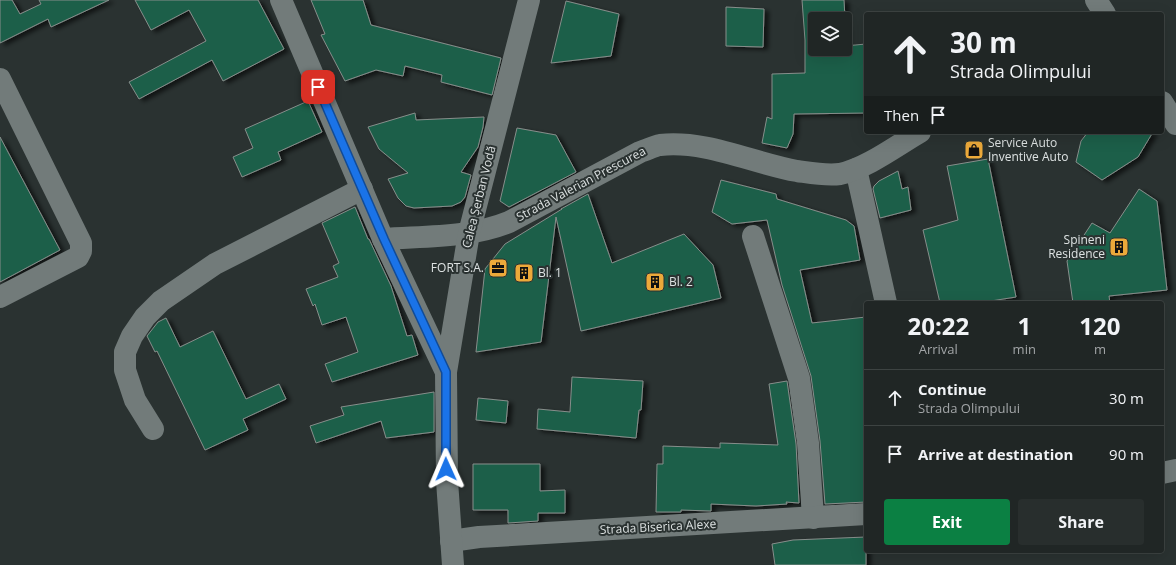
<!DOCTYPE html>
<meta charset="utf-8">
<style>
body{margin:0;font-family:"Open Sans",sans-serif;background:#282e2d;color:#f1f3f6;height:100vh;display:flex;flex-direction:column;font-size:15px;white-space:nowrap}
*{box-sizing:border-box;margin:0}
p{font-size:13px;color:#a2a5a7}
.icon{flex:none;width:22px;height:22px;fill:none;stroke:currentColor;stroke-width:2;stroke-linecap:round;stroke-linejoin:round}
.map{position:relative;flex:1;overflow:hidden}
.panel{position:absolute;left:864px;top:301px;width:300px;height:252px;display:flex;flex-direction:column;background:#202625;border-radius:4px;box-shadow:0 4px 16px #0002,0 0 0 1px #3d4342}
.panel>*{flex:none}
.banner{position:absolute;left:864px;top:12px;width:300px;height:122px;border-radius:4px;box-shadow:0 4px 16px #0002,0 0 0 1px #3d4342;background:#202625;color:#f1f3f6;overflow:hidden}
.controls{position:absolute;left:808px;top:12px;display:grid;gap:8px}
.controls a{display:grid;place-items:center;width:44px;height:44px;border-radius:4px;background:#202625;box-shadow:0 4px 16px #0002,0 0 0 1px #3d4342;font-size:20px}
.pin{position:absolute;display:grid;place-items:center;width:34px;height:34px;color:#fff;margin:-17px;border-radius:8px;box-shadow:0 2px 6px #0006}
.me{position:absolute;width:44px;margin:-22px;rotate:359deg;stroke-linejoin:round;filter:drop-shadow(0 0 3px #0008)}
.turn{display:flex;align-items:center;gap:14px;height:84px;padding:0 20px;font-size:18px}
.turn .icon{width:52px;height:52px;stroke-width:2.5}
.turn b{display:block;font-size:28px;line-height:34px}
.then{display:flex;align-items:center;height:38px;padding:0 20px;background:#0003;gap:8px;font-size:15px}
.eta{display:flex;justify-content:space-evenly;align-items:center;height:68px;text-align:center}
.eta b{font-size:24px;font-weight:700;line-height:28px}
.cta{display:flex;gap:8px;margin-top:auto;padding:8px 20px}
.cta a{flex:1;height:46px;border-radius:4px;background:#0b8043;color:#fff;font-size:16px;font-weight:700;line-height:46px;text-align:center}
.cta a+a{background:#282e2d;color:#f1f3f6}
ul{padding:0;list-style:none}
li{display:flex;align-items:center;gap:12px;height:56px;padding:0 20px;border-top:1px solid #3d4342}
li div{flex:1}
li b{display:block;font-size:15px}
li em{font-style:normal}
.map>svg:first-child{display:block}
.building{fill:#1a5f49;stroke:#878e8b;filter:url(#shadow)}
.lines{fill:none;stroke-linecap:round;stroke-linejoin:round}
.minor{stroke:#727b7a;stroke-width:22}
.route-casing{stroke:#114b97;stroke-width:10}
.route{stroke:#1a73e8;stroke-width:7}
.labels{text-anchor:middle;stroke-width:4;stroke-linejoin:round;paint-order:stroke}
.poi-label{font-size:12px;fill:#dde2e2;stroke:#2a3231;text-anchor:start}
.street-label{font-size:12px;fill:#dde2e2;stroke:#2a3231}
</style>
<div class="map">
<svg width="1176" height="565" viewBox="0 0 1176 565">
<defs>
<filter id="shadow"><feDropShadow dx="4.5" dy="2.5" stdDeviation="2" flood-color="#0009"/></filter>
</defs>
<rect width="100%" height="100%" fill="#2a3231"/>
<g class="building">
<path d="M 0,0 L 12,0 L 20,14 L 41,4 L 39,0 L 109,0 L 51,27 L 48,19 L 0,43 Z"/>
<path d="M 135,0 L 258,0 L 284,49 L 223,81 L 212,60 L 139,99 L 129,82 L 206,41 L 189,10 L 151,30 Z"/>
<path d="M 311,0 L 363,0 L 371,25 L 501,58 L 492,95 L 441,82 L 442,75 L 405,66 L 403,76 L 376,70 L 345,81 L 321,35 L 325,34 Z"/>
<path d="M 802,0 L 844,0 L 845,19 L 815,19 L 815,49 L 845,49 L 845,26 L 845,46 L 866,44 L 866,113 L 794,114 L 793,134 L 787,148 L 762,143 L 767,117 L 772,119 L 772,74 L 805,73 L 805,40 Z"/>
<path d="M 566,1 L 619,14 L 611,56 L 551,63 Z"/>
<path d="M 726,7 L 764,9 L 763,47 L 726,46 Z"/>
<path d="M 308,101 L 322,132 L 278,152 L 281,160 L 242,177 L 233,157 L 253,148 L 245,129 Z"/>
<path d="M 415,113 L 416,120 L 484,117 L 483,127 L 478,147 L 461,172 L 471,175 L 465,197 L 461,202 L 452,206 L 414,208 L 406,206 L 398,198 L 388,179 L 408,173 L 379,149 L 368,127 Z"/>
<path d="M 517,128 L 556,135 L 576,172 L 509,207 L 500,201 Z"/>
<path d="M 1088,132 L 1153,132 L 1138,157 L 1102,180 L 1076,162 L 1081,141 Z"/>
<path d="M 0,137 L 60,250 L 0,282 Z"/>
<path d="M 988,159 L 1016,297 L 978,303 L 940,303 L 923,230 L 958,220 L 947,166 Z"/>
<path d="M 898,171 L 902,189 L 908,187 L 911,210 L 880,218 L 873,189 L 874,186 L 879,181 Z"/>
<path d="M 721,180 L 776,194 L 777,199 L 846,220 L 854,226 L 860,260 L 800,270 L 812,323 L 866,317 L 866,502 L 825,504 L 820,441 L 811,376 L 782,285 L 767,220 L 732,224 L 712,212 Z"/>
<path d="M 1139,189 L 1157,201 L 1167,290 L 1109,296 L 1110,303 L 1073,303 L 1067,261 L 1092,223 L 1110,233 Z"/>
<path d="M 588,194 L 612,263 L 684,234 L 713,265 L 721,298 L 581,331 L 556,217 L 541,342 L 476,352 L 485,269 L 505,244 L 562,209 L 561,209 Z"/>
<path d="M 355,207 L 368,239 L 369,239 L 391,286 L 407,336 L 412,335 L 418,355 L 332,382 L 325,364 L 358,352 L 346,317 L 322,325 L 315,304 L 313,306 L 306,289 L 338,277 L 333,266 L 339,263 L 322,223 Z"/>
<path d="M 166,318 L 180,347 L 213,331 L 246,399 L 279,384 L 286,399 L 243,419 L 248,430 L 205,450 L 157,351 L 155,352 L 147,336 L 158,322 Z"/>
<path d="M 572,377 L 643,381 L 641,410 L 639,410 L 636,438 L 537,429 L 538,409 L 570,412 Z"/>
<path d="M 787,381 L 796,444 L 799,503 L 786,502 L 787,504 L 756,506 L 711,504 L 711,511 L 681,510 L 681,512 L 656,512 L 657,464 L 663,464 L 663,446 L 720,448 L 720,443 L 778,445 L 769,384 Z"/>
<path d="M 434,392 L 434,432 L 386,438 L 381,421 L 316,443 L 310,426 L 344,415 L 341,407 Z"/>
<path d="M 478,398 L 508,401 L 506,423 L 476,420 Z"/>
<path d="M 473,464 L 540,464 L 540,491 L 565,490 L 565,513 L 538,513 L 538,521 L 508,523 L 508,510 L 473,510 Z"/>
<path d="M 866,537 L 866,565 L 775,565 L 772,544 L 793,540 Z"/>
</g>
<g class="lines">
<g class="minor">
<path d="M 281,0 L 383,239 L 446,372"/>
<path d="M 1096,0 L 1105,14"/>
<path d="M 0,79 L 81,243 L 81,251 L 78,257 L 0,297"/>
<path d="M 1162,102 L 1176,124"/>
<path d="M 856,169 L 886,303"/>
<path d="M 753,236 L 799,378 L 808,443 L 813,518"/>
<path d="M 383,239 C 425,236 470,238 509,222 L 640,152 C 647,150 654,146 660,145 C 707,140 752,163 797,171 C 811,173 826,176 840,174 C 867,168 896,146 920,132"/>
<path d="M 153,429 L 135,400 L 125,370 L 125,352 L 132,336 L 145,317 L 161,301 L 215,264 L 362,189"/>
<path d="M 1162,473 L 1176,470"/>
<path d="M 451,541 L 479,537 L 866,514"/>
<path d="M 453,565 L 447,481 L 446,372 L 469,233 L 529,0"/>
</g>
</g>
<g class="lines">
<g class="route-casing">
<path id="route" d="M 318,87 L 384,239 L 446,372 L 446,469"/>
</g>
<use href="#route" class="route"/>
</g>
<defs>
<g id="shop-square" transform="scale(1)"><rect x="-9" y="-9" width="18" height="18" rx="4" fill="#eca93a" stroke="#2a3231"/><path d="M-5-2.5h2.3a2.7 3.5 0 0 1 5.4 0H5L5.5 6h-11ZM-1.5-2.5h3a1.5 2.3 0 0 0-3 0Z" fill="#111"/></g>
<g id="building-square" transform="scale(1)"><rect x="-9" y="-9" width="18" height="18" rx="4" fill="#eca93a" stroke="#2a3231"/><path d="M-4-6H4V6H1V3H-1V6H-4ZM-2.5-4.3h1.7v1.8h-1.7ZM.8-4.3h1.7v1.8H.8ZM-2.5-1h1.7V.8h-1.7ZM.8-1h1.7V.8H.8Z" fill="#111"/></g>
<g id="office-square" transform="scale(1)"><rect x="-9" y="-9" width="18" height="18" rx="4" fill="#eca93a" stroke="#2a3231"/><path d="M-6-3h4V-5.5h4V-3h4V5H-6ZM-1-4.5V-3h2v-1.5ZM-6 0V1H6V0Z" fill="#111"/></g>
</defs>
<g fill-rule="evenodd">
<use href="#shop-square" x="974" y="150"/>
<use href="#building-square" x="1119" y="247"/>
<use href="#office-square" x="498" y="268"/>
<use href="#building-square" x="524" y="273"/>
<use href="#building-square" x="655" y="282"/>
</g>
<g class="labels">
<g class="poi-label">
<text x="988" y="147">Service Auto<tspan x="988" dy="14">Inventive Auto</tspan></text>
<text x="1105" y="244" text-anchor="end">Spineni<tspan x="1105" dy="14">Residence</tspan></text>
<text x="484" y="272" text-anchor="end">FORT S.A.</text>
<text x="538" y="277">Bl. 1</text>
<text x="669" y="286">Bl. 2</text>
</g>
<g class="street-label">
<text transform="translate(581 184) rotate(-28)" y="4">Strada Valerian Prescurea</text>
<text transform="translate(479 197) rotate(-76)" y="4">Calea Șerban Vodă</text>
<text transform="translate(658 527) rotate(-3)" y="4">Strada Biserica Alexe</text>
</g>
</g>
</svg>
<div class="controls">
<a><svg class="icon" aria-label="layers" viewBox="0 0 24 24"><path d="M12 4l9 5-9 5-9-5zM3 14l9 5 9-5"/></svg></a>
</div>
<div class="pin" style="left:318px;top:87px;background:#d93025"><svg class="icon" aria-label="arrive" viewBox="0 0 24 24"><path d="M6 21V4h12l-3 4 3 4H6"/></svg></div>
<svg class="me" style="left:446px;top:469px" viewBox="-20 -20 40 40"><path d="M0-17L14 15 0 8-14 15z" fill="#1a73e8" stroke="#fff" stroke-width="4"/></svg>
<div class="banner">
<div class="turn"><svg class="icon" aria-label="ahead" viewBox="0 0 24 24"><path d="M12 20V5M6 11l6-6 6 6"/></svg><div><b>30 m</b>Strada Olimpului</div></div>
<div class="then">Then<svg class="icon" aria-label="arrive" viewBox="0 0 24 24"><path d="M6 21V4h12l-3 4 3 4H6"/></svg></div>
</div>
<section class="panel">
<div class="eta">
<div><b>20:22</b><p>Arrival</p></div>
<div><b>1</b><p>min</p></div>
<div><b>120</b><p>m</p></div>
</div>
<ul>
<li><svg class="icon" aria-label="ahead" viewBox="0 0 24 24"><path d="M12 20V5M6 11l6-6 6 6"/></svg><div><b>Continue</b><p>Strada Olimpului</p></div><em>30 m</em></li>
<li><svg class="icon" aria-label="arrive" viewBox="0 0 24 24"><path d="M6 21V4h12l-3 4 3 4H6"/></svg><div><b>Arrive at destination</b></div><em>90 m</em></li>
</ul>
<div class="cta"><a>Exit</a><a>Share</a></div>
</section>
</div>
